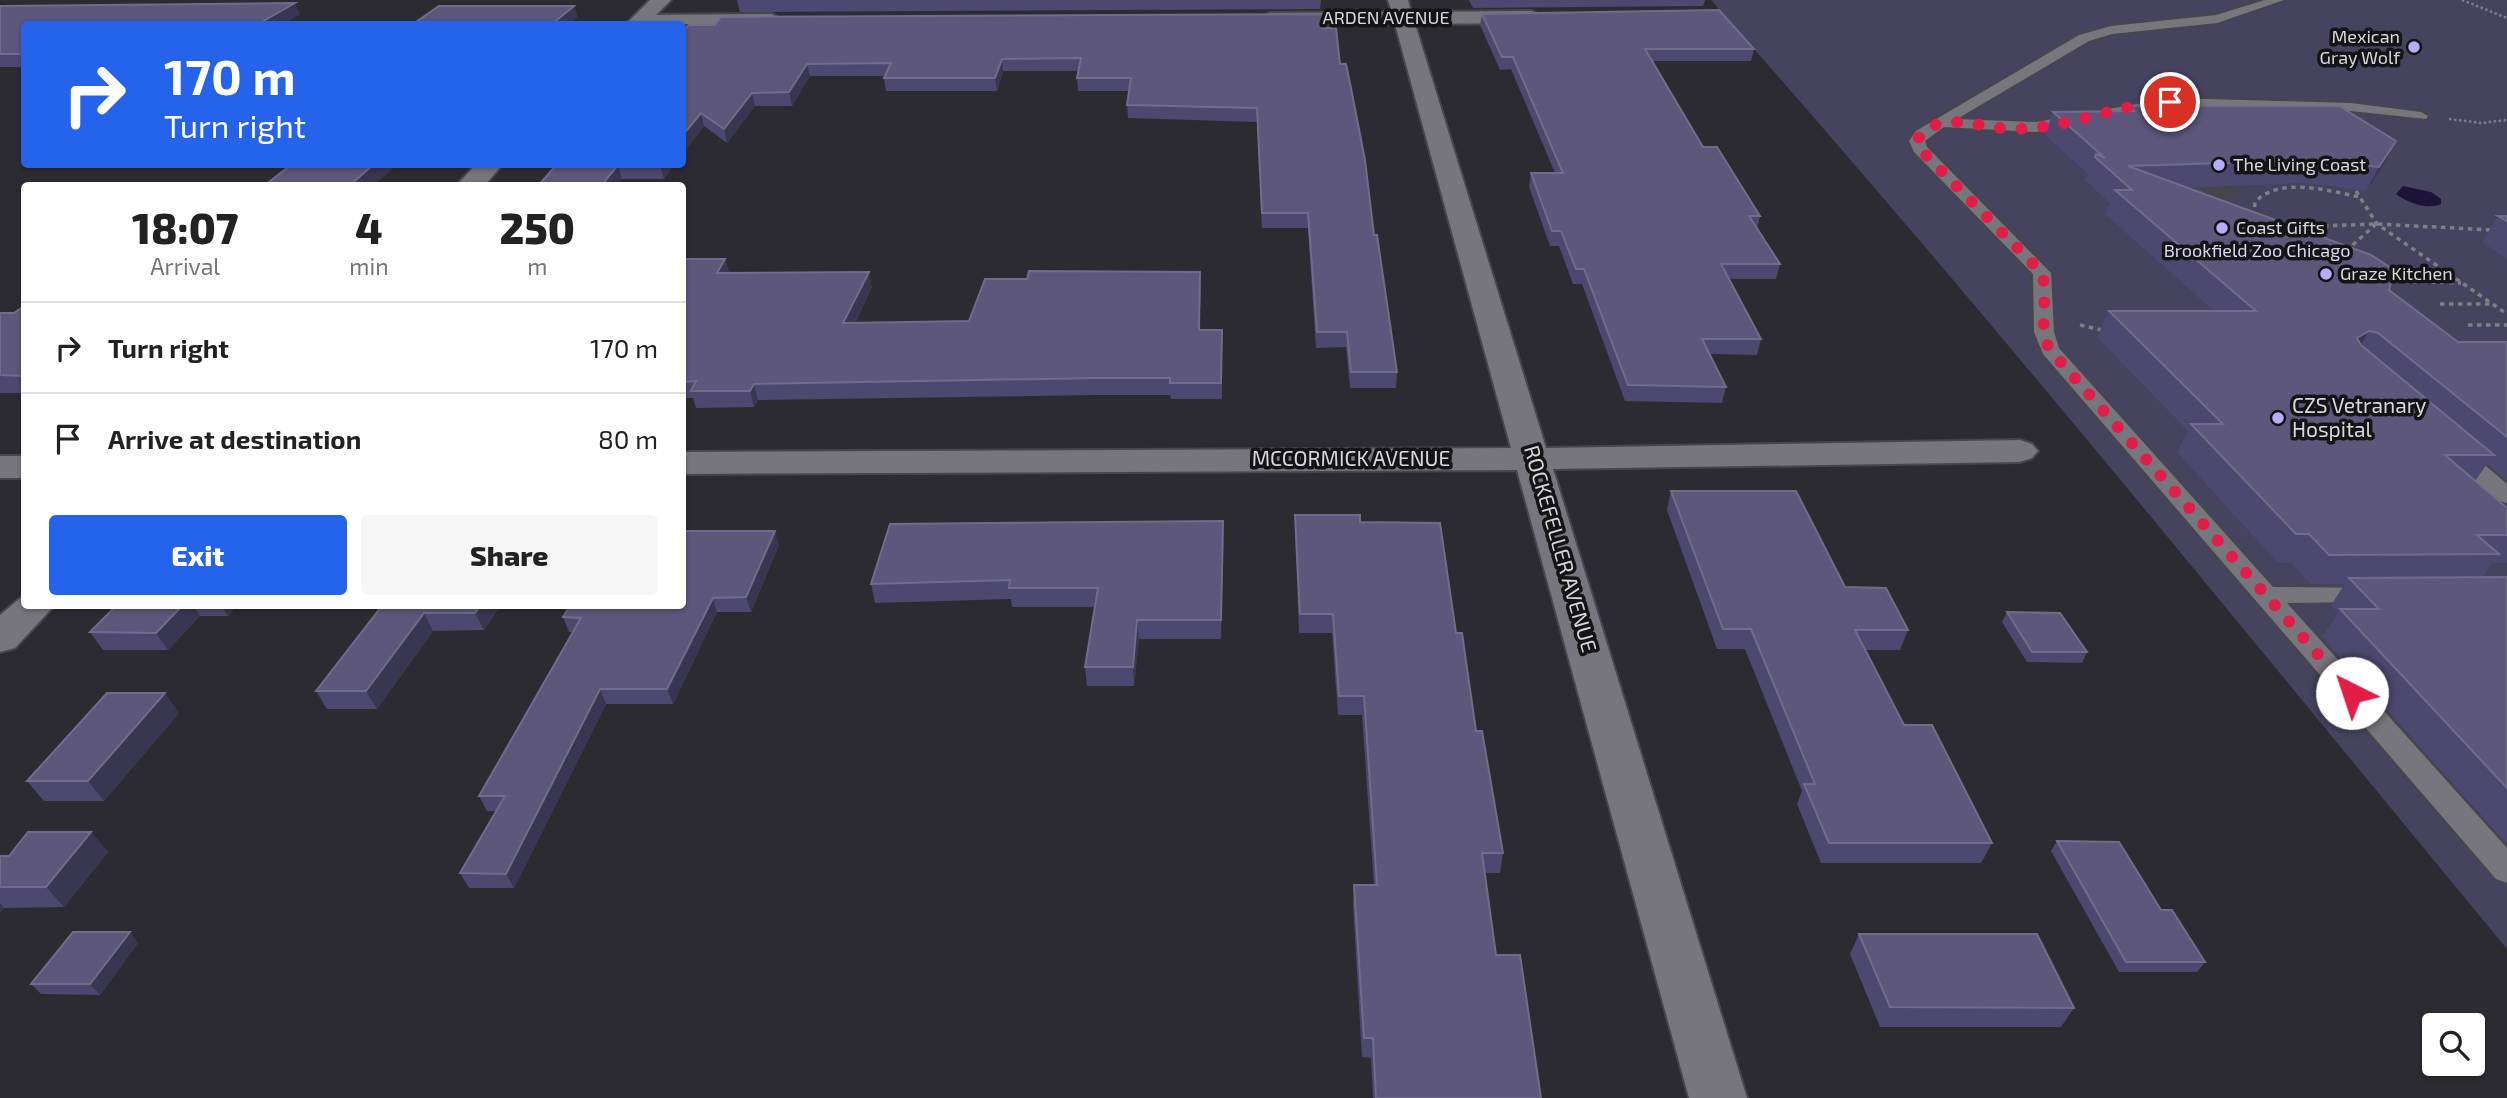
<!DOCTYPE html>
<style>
body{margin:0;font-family:"Exo 2",sans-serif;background:#f6f6f6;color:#222;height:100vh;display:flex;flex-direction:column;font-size:26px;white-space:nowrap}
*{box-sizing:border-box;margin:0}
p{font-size:23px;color:#767676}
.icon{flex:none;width:38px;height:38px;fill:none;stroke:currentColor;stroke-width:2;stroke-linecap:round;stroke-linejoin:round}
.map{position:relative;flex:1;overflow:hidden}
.panel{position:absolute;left:21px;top:182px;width:665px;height:427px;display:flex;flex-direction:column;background:#fff;border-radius:7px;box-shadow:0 2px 5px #0004}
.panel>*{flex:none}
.top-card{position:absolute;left:21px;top:21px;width:665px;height:147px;border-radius:7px;box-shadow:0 2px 5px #0004;background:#2563eb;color:#fff;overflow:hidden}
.tools{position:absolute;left:2422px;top:1013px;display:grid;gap:14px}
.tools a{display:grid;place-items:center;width:63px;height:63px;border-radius:7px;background:#fff;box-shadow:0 2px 5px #0004;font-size:35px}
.pin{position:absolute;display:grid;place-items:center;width:60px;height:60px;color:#fff;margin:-30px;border:4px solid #fff;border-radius:50%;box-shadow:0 2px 7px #0007}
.me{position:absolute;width:77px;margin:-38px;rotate:319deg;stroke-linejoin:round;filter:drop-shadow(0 0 5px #0008)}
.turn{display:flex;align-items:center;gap:24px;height:147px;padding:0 28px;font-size:32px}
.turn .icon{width:91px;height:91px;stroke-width:2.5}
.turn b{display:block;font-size:49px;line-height:60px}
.eta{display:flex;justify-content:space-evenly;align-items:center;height:119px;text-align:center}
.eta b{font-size:42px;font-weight:800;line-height:49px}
.primary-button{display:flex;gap:14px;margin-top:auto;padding:14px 28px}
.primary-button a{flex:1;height:80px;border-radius:7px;background:#2563eb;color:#fff;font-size:28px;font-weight:800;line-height:80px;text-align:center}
.primary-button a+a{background:#f6f6f6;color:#222}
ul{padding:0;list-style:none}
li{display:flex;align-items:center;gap:21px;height:91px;padding:0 28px;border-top:2px solid #e0e0e0}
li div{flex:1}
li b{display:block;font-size:26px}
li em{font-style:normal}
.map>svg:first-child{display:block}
.green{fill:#46435f}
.water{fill:#1c1339}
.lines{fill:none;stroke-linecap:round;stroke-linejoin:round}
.pedestrian-tunnel{stroke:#45454b;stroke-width:28;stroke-dasharray:28 14;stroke-linecap:butt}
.service-casing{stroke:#47464b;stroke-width:4}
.minor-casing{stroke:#47464b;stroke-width:4}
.tertiary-casing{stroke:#47464b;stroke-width:4}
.path-far1{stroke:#7e7e84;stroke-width:2.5;stroke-dasharray:2.5 2.5;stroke-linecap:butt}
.path{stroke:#7e7e84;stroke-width:3.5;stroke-dasharray:4.5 4.5;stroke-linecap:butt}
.service{fill:#76767c;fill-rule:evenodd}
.minor{fill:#76767c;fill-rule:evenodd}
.tertiary{fill:#76767c;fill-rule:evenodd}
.wall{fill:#4d486f}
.shaded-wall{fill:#393651}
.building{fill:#5c577b;stroke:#706c8a;stroke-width:2}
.route{stroke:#e11d48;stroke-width:12;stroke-dasharray:0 21.6}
.poi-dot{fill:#b6acf8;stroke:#141416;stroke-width:2.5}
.labels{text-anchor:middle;stroke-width:7;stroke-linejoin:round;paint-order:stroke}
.far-street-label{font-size:18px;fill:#d8d8dc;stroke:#141416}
.far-poi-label{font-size:18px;fill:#d8d8dc;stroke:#141416;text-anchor:start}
.far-park-label{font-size:18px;fill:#d9d7f4;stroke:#141416}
.poi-label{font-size:21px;fill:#d8d8dc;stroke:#141416;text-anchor:start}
.street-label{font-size:21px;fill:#d8d8dc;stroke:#141416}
</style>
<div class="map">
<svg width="2507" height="1098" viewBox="0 0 2507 1098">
<rect width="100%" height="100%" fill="#2b2b31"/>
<path class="green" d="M 1711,0 L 2507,0 L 2507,949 C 2244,631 1985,309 1711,0 Z"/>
<path class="water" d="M 2403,186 L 2431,192 L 2441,199 L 2441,204 C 2426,210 2408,203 2396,194 Z"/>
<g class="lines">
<path class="pedestrian-tunnel" d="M 2164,176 L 2221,189 L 2227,199"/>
<g class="service-casing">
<g id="service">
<path d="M 2265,0 L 2284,0 L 2217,23 L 2112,34 L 2089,41 L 1957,119 L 2036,122 L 2170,98 L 2351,103 L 2421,112 L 2428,116 L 2426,119 L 2351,111 L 2170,106 L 2036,132 L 1944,127 L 1925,141 L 1927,147 L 2051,273 L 2054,332 L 2059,348 L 2273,587 L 2379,588 L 2383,594 L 2379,600 L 2370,602 L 2287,603 L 2507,848 L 2507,883 L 2496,879 L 2043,354 L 2034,332 L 2033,274 L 1914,152 L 1909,141 L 1916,131 L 2079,35 L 2111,26 L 2216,15 Z"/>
<path d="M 2457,446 L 2465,448 L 2507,484 L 2507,503 L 2499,501 L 2449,458 L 2446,453 L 2449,448 Z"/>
</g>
</g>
<g class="minor-casing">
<g id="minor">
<path d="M 1388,0 L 1408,0 L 1411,12 L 1532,11 L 1542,17 L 1532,23 L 1415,24 L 1546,448 L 2020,440 L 2032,444 L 2038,451 L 2032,458 L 2020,462 L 1553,469 L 1747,1098 L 1689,1098 L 1517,470 L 682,474 L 682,452 L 1511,448 L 1395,24 L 1270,25 L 1260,19 L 1270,13 L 1392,12 Z"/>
<path d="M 772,14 L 782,20 L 779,24 L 632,24 L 630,21 L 640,15 Z"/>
<rect x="0" y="456" width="24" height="22"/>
</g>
</g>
<g class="tertiary-casing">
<g id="tertiary">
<path d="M 650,0 L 671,0 L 647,24 L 626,24 Z"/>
<path d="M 476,164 L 503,164 L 484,186 L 456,186 Z"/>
<path d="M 24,595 L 24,606 L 54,606 L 15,648 L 0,652 L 0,615 Z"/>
</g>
</g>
<g class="path-far1">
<path d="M 2462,0 L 2507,18"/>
<path d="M 2449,119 L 2481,123 L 2507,120"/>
</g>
<g class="path">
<path d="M 2356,191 L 2377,224 L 2507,314"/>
<path d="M 2254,216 L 2255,202 C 2280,176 2329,191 2360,197"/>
<path d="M 2288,227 L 2377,224 L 2492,230"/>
<path d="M 2346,251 L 2376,224"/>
<path d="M 2390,270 L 2447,273"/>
<path d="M 2386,281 L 2461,283"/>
<path d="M 2440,304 L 2491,304"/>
<path d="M 2080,325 L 2106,331"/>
<path d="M 2468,325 L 2507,325"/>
</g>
<use href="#service" class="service"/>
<use href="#minor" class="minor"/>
<use href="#tertiary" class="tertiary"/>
</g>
<g class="wall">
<path d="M 737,0 L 1321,0 L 1320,9 L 740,12 Z"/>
<path d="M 1469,0 L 1705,0 L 1703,6 L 1473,8 Z"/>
<path d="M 0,6 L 300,14 L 283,24 L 24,24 L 24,67 L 0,67 Z"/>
<path d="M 1482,14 L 1754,49 L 1751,61 L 1653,61 L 1703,147 L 1760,216 L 1757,229 L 1780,264 L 1776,279 L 1729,279 L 1761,339 L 1757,355 L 1710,354 L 1726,387 L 1722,403 L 1625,401 L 1582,284 L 1573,284 L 1559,246 L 1550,246 L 1529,187 L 1531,173 L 1555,173 L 1511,69 L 1500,70 L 1480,25 Z"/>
<path d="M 1322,28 L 1340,64 L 1374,235 L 1397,372 L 1396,388 L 1350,388 L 1346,347 L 1316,348 L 1308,228 L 1262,228 L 1257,122 L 1128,118 L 1127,105 L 1129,91 L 1078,91 L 1077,78 L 1078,71 L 1003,71 L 997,91 L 886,91 L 884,78 L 885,76 L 810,76 L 792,106 L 755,106 L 727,143 L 704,126 L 682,155 L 682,32 Z"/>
<path d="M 2128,106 L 2384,164 L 2366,191 L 2305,183 L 2186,188 L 2389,290 L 2458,342 L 2507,342 L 2507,481 L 2487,464 L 2475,481 L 2507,508 L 2507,563 L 2492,563 L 2482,577 L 2507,577 L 2507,843 L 2506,843 L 2322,637 L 2338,613 L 2331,605 L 2345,584 L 2311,584 L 2291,563 L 2278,563 L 2177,452 L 2188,431 L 2097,337 L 2109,311 L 2214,311 L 2105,214 L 2110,203 L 2085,180 L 2088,174 L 2045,135 L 2053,112 L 2126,111 Z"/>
<path d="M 557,164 L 675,164 L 664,179 L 622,179 L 617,186 L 538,186 Z"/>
<path d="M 2498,216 L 2507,216 L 2507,259 L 2482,242 Z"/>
<path d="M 682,259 L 725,259 L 729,273 L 872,287 L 855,323 L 969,321 L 1201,288 L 1199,330 L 1222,330 L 1222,399 L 1171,399 L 1170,395 L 1096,395 L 758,400 L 754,407 L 696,408 L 693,398 L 682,398 Z"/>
<path d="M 24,306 L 24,393 L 0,393 L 0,313 L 14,313 Z"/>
<path d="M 1671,491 L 1845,587 L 1908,630 L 1900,650 L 1866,650 L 1904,725 L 1992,843 L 1981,863 L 1821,863 L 1797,804 L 1802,791 L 1745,649 L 1717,649 L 1667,510 Z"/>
<path d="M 1295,515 L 1360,522 L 1456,633 L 1503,853 L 1500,873 L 1485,873 L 1496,955 L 1541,1098 L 1373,1098 L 1371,1058 L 1362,1057 L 1353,905 L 1354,885 L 1374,885 L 1362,715 L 1338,715 L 1332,633 L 1299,633 L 1295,534 Z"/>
<path d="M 1223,521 L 1221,639 L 1139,639 L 1134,686 L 1087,686 L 1085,667 L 1095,607 L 1012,607 L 1011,599 L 875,603 L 871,584 Z"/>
<path d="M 779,545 L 751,612 L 717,612 L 673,704 L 606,704 L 514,888 L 469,888 L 460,873 L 496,811 L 487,811 L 479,796 L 573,632 L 569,632 L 563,617 Z"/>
<path d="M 116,606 L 237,606 L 228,616 L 200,616 L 168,650 L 103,650 L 90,632 Z"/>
<path d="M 355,606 L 500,606 L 484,630 L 433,631 L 377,709 L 327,709 L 316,691 L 381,606 Z"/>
<path d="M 2007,612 L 2087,652 L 2082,663 L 2027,662 L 2002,622 Z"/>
<path d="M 179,713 L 104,801 L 44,801 L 27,781 Z"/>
<path d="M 91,832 L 108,852 L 64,907 L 4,908 L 0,912 L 0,856 L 9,856 Z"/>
<path d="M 2057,841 L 2161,910 L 2205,962 L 2197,972 L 2119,972 L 2051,851 Z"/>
<path d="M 1859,934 L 2074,1008 L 2061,1027 L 1880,1027 L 1850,954 Z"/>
<path d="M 138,943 L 100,995 L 41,994 L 31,984 Z"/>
</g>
<g class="shaded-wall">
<path d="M 295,3 L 300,14 L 283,24 L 258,24 Z"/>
<path d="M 574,6 L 578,17 L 570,24 L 552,24 Z"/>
<path d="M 1002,59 L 1003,71 L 997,91 L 995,78 Z"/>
<path d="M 807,64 L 810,76 L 792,106 L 789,92 Z"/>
<path d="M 752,93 L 755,106 L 727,143 L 724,129 Z"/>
<path d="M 701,113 L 704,126 L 682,155 L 682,136 Z"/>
<path d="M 2396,141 L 2384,164 L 2366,191 L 2379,167 Z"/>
<path d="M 374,164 L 398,164 L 373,186 L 349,186 Z"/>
<path d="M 660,164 L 675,164 L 664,179 L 660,165 Z"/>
<path d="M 618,165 L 622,179 L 617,186 L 601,186 Z"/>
<path d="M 725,259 L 729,274 L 717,273 Z"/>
<path d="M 869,272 L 872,287 L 847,339 L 843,323 Z"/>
<path d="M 1200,272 L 1201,288 L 1199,346 L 1199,330 Z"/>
<path d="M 2369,331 L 2353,357 L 2357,338 Z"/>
<path d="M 754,384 L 758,400 L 754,407 L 750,391 Z"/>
<path d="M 1223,521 L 1224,539 L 1221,639 L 1221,620 Z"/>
<path d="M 775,531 L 779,545 L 751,612 L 746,597 Z"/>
<path d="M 713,598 L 717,612 L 673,704 L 667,689 Z"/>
<path d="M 182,606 L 194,606 L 200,616 L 168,650 L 156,633 Z"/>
<path d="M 221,606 L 237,606 L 228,616 Z"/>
<path d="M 480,606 L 500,606 L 484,630 L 475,613 Z"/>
<path d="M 424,613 L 433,631 L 377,709 L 366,691 Z"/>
<path d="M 1137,620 L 1139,639 L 1134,686 L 1133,667 Z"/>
<path d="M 600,689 L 606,704 L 514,888 L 506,874 Z"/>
<path d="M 165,693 L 179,713 L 104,801 L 88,781 Z"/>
<path d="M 91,832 L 108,852 L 64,907 L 46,887 Z"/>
<path d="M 0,903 L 4,908 L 0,912 Z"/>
<path d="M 130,932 L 138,943 L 100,995 L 90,984 Z"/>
</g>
<g class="building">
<path d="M 295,3 L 258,24 L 24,24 L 24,54 L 0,54 L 0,6 Z"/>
<path d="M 439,6 L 574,6 L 552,24 L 413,24 Z"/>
<path d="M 1719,10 L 1754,49 L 1645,49 L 1703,147 L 1717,147 L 1760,216 L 1749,216 L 1780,264 L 1721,264 L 1761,339 L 1702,339 L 1726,387 L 1628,385 L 1584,269 L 1576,269 L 1561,231 L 1552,231 L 1531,173 L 1563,173 L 1513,57 L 1502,57 L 1482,14 Z"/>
<path d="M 1322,14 L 1322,28 L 1336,28 L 1340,64 L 1346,64 L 1350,83 L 1365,160 L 1374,235 L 1377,235 L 1397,372 L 1351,372 L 1347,332 L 1317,332 L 1308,213 L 1262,213 L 1257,108 L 1127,105 L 1131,78 L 1077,78 L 1081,58 L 1002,59 L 995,78 L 884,78 L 891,63 L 807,64 L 789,92 L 752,93 L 724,129 L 701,113 L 682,136 L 682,32 L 689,25 L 715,25 L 721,17 Z"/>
<path d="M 2128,106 L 2339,106 L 2396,141 L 2379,167 L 2317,160 L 2128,166 L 2371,255 L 2394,270 L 2389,290 L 2458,342 L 2507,342 L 2507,437 L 2378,333 L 2369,331 L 2357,338 L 2361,345 L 2494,455 L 2445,455 L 2507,508 L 2507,535 L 2477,535 L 2499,554 L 2329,555 L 2309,534 L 2296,534 L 2191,424 L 2223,424 L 2109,311 L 2256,311 L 2115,190 L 2132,190 L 2095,157 L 2096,154 L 2105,158 L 2053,112 L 2134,111 Z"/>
<path d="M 292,164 L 374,164 L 349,186 L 264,186 Z"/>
<path d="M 557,164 L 660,164 L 618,165 L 601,186 L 538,186 Z"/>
<path d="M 2498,216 L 2507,216 L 2507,221 Z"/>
<path d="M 682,259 L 725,259 L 717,273 L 869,272 L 843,323 L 969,321 L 985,279 L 1027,279 L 1029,271 L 1200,272 L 1199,330 L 1222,330 L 1221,383 L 1170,383 L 1170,378 L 1094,378 L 754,384 L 750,391 L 691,391 L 696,381 L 682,382 Z"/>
<path d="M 24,306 L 24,376 L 0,375 L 0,313 L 14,313 Z"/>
<path d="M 1671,491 L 1796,491 L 1845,587 L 1886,588 L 1908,630 L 1855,630 L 1904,725 L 1932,725 L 1992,843 L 1829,843 L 1804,784 L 1815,784 L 1751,629 L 1723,629 Z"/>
<path d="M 1295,515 L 1360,515 L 1360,522 L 1440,523 L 1456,633 L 1462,633 L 1476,731 L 1482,731 L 1503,853 L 1482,853 L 1496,955 L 1520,955 L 1541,1098 L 1376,1098 L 1373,1038 L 1364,1038 L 1354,885 L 1377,885 L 1364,696 L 1339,696 L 1333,614 L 1300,614 Z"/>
<path d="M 1223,521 L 1221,620 L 1137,620 L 1133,667 L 1085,667 L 1098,588 L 1009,588 L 1010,580 L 871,584 L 890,524 Z"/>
<path d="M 682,531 L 775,531 L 746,597 L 713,598 L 667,689 L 600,689 L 506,874 L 460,873 L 505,796 L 479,796 L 581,618 L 563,617 L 570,606 L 682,606 Z"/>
<path d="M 2507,577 L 2507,788 L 2340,609 L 2379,609 L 2349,578 Z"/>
<path d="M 116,606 L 182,606 L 156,633 L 90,632 Z"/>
<path d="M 382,606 L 480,606 L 475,613 L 424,613 L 366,691 L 316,691 Z"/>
<path d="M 2007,612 L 2060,613 L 2087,652 L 2032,652 Z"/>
<path d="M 107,693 L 165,693 L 88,781 L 27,781 Z"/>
<path d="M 28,832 L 91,832 L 46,887 L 0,887 L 0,856 L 9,856 Z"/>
<path d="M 2057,841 L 2119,842 L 2161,910 L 2172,910 L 2205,962 L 2126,962 Z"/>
<path d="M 73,932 L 130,932 L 90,984 L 31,984 Z"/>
<path d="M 1859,934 L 2037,934 L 2074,1008 L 1890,1007 Z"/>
</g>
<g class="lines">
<path class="route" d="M 2170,102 C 2116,104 2066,130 2011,129 C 1984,128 1933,108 1917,141 L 1920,149 L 2042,273 C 2049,299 2037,327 2050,350 L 2352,693"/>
</g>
<g class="poi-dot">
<circle cx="2414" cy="47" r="7"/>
<circle cx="2219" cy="165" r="7"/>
<circle cx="2222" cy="228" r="7"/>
<circle cx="2326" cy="274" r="7"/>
<circle cx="2278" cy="418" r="7"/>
</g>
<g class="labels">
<g class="far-street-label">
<text x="1386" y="24">ARDEN AVENUE</text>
</g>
<g class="far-poi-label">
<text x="2400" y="43" text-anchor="end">Mexican<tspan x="2400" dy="21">Gray Wolf</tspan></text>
<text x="2233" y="171">The Living Coast</text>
<text x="2236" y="234">Coast Gifts</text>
<text x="2340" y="280">Graze Kitchen</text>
</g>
<g class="far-park-label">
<text x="2257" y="257">Brookfield Zoo Chicago</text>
</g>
<g class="poi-label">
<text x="2292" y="413">CZS Vetranary<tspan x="2292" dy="24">Hospital</tspan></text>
</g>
<g class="street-label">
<text x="1351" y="466">MCCORMICK AVENUE</text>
<text transform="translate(1560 549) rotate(74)" y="7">ROCKEFELLER AVENUE</text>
</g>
</g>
</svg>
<div class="tools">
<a><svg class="icon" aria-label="search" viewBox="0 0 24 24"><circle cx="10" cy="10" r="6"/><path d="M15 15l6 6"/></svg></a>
</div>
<div class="pin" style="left:2170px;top:102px;background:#d93025"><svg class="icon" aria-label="arrive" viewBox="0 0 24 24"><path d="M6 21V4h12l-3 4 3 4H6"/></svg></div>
<svg class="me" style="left:2352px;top:693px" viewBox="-20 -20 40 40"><circle r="19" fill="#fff"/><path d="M0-13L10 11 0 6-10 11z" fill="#e11d48"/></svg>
<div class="top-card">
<div class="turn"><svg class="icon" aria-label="right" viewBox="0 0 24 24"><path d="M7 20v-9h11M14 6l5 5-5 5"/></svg><div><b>170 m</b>Turn right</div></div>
</div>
<section class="panel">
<div class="eta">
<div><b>18:07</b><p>Arrival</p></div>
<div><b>4</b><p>min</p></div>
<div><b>250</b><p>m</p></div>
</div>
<ul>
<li><svg class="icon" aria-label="right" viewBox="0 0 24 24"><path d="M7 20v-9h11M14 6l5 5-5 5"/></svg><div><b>Turn right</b></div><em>170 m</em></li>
<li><svg class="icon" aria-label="arrive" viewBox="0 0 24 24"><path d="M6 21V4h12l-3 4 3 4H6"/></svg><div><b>Arrive at destination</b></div><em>80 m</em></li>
</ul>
<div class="primary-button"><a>Exit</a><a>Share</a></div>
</section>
</div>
